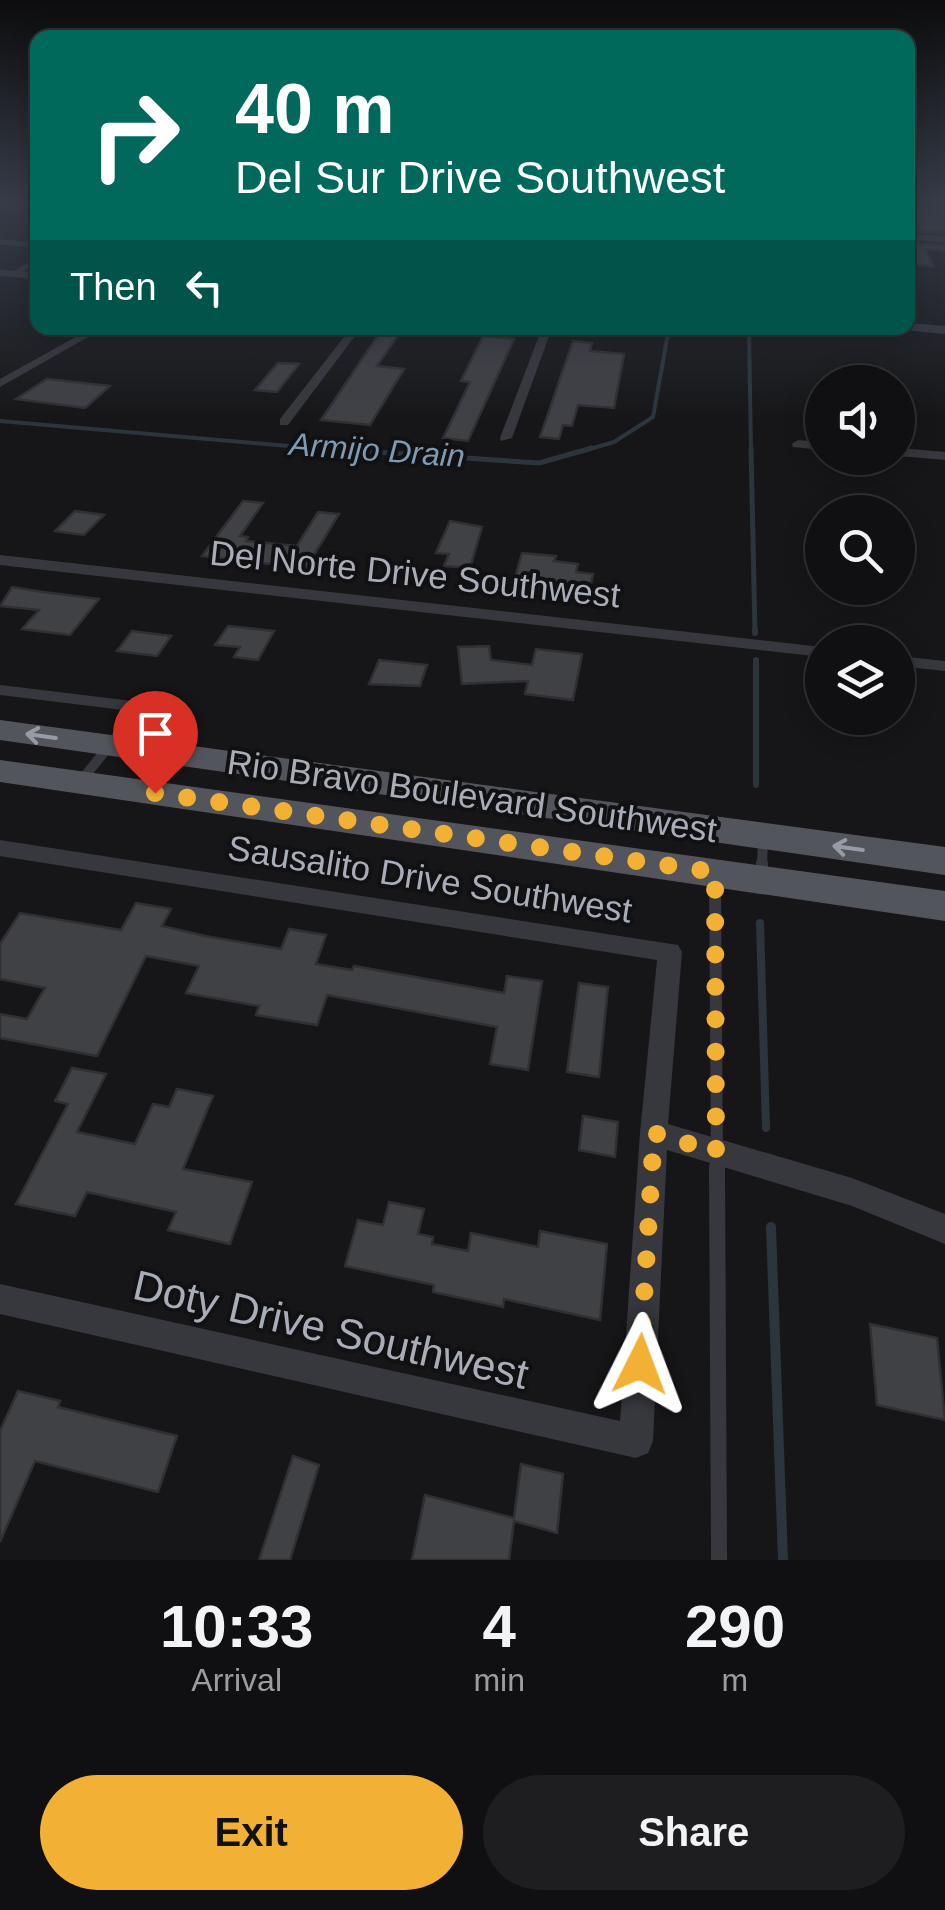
<!DOCTYPE html>
<style>
body{margin:0;font-family:Helvetica,sans-serif;background:#1e1e20;color:#f1f3f6;height:100vh;display:flex;flex-direction:column;font-size:38px;white-space:nowrap}
*{box-sizing:border-box;margin:0}
p{font-size:32px;color:#9c9d9f}
.icon{flex:none;width:55px;height:55px;fill:none;stroke:currentColor;stroke-width:2;stroke-linecap:round;stroke-linejoin:round}
.map{position:relative;height:1560px;overflow:hidden}
.side{display:flex;flex-direction:column;background:#101012;flex:1}
.side>*{flex:none}
.top-card{position:absolute;left:30px;top:30px;width:885px;height:305px;border-radius:20px;box-shadow:0 5px 25px #0003,0 0 0 2px #303032;background:#00695c;color:#fff;overflow:hidden}
.fabs{position:absolute;left:805px;top:365px;display:grid;gap:20px}
.fabs a{display:grid;place-items:center;width:110px;height:110px;border-radius:50%;background:#101012;box-shadow:0 5px 25px #0003,0 0 0 2px #303032;font-size:50px}
.pin{position:absolute;display:grid;place-items:center;width:85px;height:85px;color:#fff;margin:-102px -42px;border-radius:50% 50% 50% 0;rotate:-45deg;box-shadow:0 0 10px #0007}
.pin .icon{rotate:45deg}
.me{position:absolute;width:110px;margin:-55px;rotate:3deg;stroke-linejoin:round;filter:drop-shadow(0 0 8px #0008)}
.turn{display:flex;align-items:center;gap:35px;height:210px;padding:0 40px;font-size:45px}
.turn .icon{width:130px;height:130px;stroke-width:2.5}
.turn b{display:block;font-size:70px;line-height:85px}
.then{display:flex;align-items:center;height:95px;padding:0 40px;background:#0003;gap:20px;font-size:38px}
.eta{display:flex;justify-content:space-evenly;align-items:center;height:170px;text-align:center}
.eta b{font-size:60px;font-weight:600;line-height:70px}
.button{display:flex;gap:20px;margin-top:auto;padding:20px 40px}
.button a{flex:1;height:115px;border-radius:60px;background:#f2b134;color:#111;font-size:40px;font-weight:600;line-height:115px;text-align:center}
.button a+a{background:#1e1e20;color:#f1f3f6}
.map>svg:first-child{display:block}
.lines{fill:none;stroke-linecap:round;stroke-linejoin:round}
.stream-far4{stroke:#2c353c;stroke-width:4}
.stream-far3{stroke:#2c353c;stroke-width:5}
.stream-far2{stroke:#2c353c;stroke-width:6}
.stream-far1{stroke:#2c353c;stroke-width:8}
.stream{stroke:#2c353c;stroke-width:10}
.building{fill:#404145;stroke:#303034;stroke-width:2.5}
.service-far3{stroke:#37383d;stroke-width:5}
.service-far2{stroke:#37383d;stroke-width:10}
.service-far1{stroke:#37383d;stroke-width:12}
.service{stroke:#37383d;stroke-width:16}
.minor{fill:#37383d;fill-rule:evenodd}
.tertiary{fill:#37383d;fill-rule:evenodd}
.primary{fill:#53555c;fill-rule:evenodd}
.oneway{stroke:#979ba6}
.route{stroke:#f2b134;stroke-width:18;stroke-dasharray:0 32.4}
.labels{text-anchor:middle;stroke-width:8;stroke-linejoin:round;paint-order:stroke}
.far-water-label{font-size:32px;font-style:italic;fill:#7f9bb3;stroke:#111113}
.street-label{font-size:35px;fill:#a8adb8;stroke:#111113}
.near-street-label{font-size:42px;fill:#a8adb8;stroke:#111113}
</style>
<div class="map">
<svg width="945" height="1560" viewBox="0 0 945 1560">
<rect width="100%" height="100%" fill="#161618"/>
<g class="lines">
<g class="stream-far4">
<path d="M 749,328 L 751,451"/>
<path d="M 0,421 L 346,451"/>
<path d="M 583,451 L 614,442 L 653,417 L 669,328"/>
</g>
<g class="stream-far3">
<path d="M 317,448 L 539,463 L 592,448"/>
<path d="M 751,448 L 755,632"/>
</g>
<g class="stream-far2">
<path d="M 755,629 L 755,633"/>
<path d="M 756,660 L 756,785"/>
</g>
<path class="stream-far1" d="M 760,923 L 766,1128"/>
<path class="stream" d="M 771,1227 L 783,1560"/>
</g>
<g class="building">
<path d="M 908,206 L 945,209 L 945,232 L 908,231 Z"/>
<path d="M 908,244 L 945,246 L 945,250 L 925,249 L 933,266 L 908,264 Z"/>
<path d="M 383,328 L 403,328 L 377,366 L 404,369 L 370,425 L 321,420 Z"/>
<path d="M 483,336 L 514,339 L 468,441 L 443,438 L 470,382 L 461,381 Z"/>
<path d="M 573,341 L 592,343 L 590,351 L 624,354 L 614,408 L 578,405 L 572,426 L 563,425 L 559,439 L 540,437 Z"/>
<path d="M 278,363 L 299,364 L 277,392 L 255,390 Z"/>
<path d="M 47,379 L 110,386 L 85,408 L 16,399 Z"/>
<path d="M 243,501 L 263,503 L 240,536 L 248,537 L 246,541 L 297,546 L 318,512 L 339,514 L 306,568 L 202,556 Z"/>
<path d="M 75,511 L 104,515 L 84,535 L 55,531 Z"/>
<path d="M 450,521 L 482,527 L 470,568 L 444,566 L 449,554 L 436,553 Z"/>
<path d="M 522,553 L 556,556 L 554,561 L 578,564 L 576,572 L 593,574 L 588,597 L 513,585 Z"/>
<path d="M 12,587 L 43,592 L 99,599 L 70,635 L 22,629 L 39,610 L 0,606 Z"/>
<path d="M 228,626 L 274,631 L 258,660 L 234,657 L 240,647 L 215,645 Z"/>
<path d="M 132,631 L 171,636 L 157,656 L 117,651 Z"/>
<path d="M 489,646 L 491,660 L 532,665 L 536,649 L 582,654 L 573,700 L 525,694 L 528,681 L 462,684 L 458,647 Z"/>
<path d="M 379,660 L 427,665 L 420,686 L 369,684 Z"/>
<path d="M 136,903 L 171,909 L 162,926 L 205,936 L 281,949 L 289,929 L 326,935 L 316,964 L 352,970 L 354,966 L 504,993 L 507,976 L 542,981 L 528,1070 L 490,1064 L 497,1027 L 327,995 L 317,1025 L 256,1015 L 259,1006 L 186,993 L 199,966 L 146,956 L 97,1056 L 0,1038 L 0,1014 L 27,1019 L 45,988 L 0,979 L 0,944 L 20,913 L 121,930 Z"/>
<path d="M 579,983 L 608,987 L 599,1077 L 567,1072 Z"/>
<path d="M 72,1068 L 106,1074 L 77,1132 L 135,1144 L 153,1104 L 169,1107 L 177,1089 L 213,1096 L 183,1169 L 252,1182 L 230,1244 L 168,1230 L 176,1212 L 87,1192 L 75,1216 L 16,1204 L 68,1104 L 55,1101 Z"/>
<path d="M 583,1116 L 618,1122 L 615,1157 L 579,1150 Z"/>
<path d="M 389,1202 L 424,1209 L 418,1234 L 433,1237 L 432,1244 L 468,1251 L 471,1233 L 538,1247 L 540,1231 L 607,1244 L 600,1320 L 504,1299 L 503,1307 L 433,1292 L 434,1285 L 345,1266 L 358,1220 L 383,1225 Z"/>
<path d="M 870,1324 L 937,1338 L 945,1420 L 877,1405 Z"/>
<path d="M 18,1391 L 60,1401 L 58,1407 L 177,1436 L 158,1492 L 35,1461 L 0,1542 L 0,1431 Z"/>
<path d="M 293,1456 L 319,1465 L 290,1560 L 259,1560 Z"/>
<path d="M 521,1464 L 563,1474 L 557,1533 L 514,1521 L 509,1560 L 412,1560 L 425,1495 L 514,1518 Z"/>
</g>
<g class="lines">
<g class="service-far3">
<path d="M 0,242 L 38,245"/>
<path d="M 14,274 L 38,259"/>
</g>
<g class="service-far2">
<path d="M 0,690 L 140,707 L 81,781"/>
<path d="M 762,866 L 763,837"/>
</g>
<g class="service-far1">
<path d="M 715,873 L 717,1169"/>
<path d="M 762,878 L 762,863"/>
</g>
<path class="service" d="M 717,1167 L 719,1560"/>
<g class="minor">
<path d="M 908,201 L 945,201 L 945,205 L 909,203 Z"/>
<path d="M 908,234 L 945,236 L 945,242 L 908,240 Z"/>
<path d="M 92,328 L 104,328 L 0,387 L 0,379 Z"/>
<path d="M 351,328 L 361,328 L 288,425 L 280,425 L 280,419 Z"/>
<path d="M 542,328 L 552,328 L 512,438 L 501,441 L 500,438 Z"/>
<path d="M 798,440 L 822,442 L 822,450 L 793,447 L 792,444 Z"/>
<path d="M 898,448 L 945,452 L 945,460 L 898,456 Z"/>
<path d="M 0,555 L 822,647 L 822,657 L 0,565 Z"/>
<path d="M 898,656 L 945,661 L 945,671 L 898,666 Z"/>
<path d="M 0,840 L 678,945 L 682,952 L 668,1124 L 852,1178 L 945,1214 L 945,1244 L 852,1206 L 667,1150 L 653,1441 L 648,1453 L 636,1458 L 0,1314 L 0,1284 L 620,1421 L 640,1133 L 657,960 L 0,856 Z"/>
</g>
<g class="tertiary">
<path d="M 0,270 L 38,272 L 38,279 L 0,276 Z"/>
<path d="M 908,323 L 945,326 L 945,334 L 903,330 Z"/>
</g>
<g class="primary">
<path d="M 0,720 L 945,847 L 945,875 L 0,740 Z"/>
<path d="M 0,760 L 945,891 L 945,921 L 0,782 Z"/>
</g>
</g>
<defs><path id="oneway-shaft" d="M-6 0H5M1.5-3L5.5 0L1.5 3" fill="none" stroke-width="1.6" stroke-linecap="round" stroke-linejoin="round" transform="scale(2.5)"/></defs>
<g class="oneway">
<use href="#oneway-shaft" transform="translate(41 736) rotate(-172)"/>
<use href="#oneway-shaft" transform="translate(848 848) rotate(-172)"/>
</g>
<linearGradient id="sky" x2="0" y2="1"><stop stop-color="#0c0c0d"/><stop offset="0.48" stop-color="#363c48"/><stop offset="1" stop-color="#363c48" stop-opacity="0"/></linearGradient>
<rect width="945" height="420" fill="url(#sky)"/>
<g class="lines">
<path class="route" d="M 155,793 L 715,872 L 716,1152 L 654,1133 L 640,1364"/>
</g>
<g class="labels">
<g class="far-water-label">
<text transform="translate(377 450) rotate(4)" y="11">Armijo Drain</text>
</g>
<g class="street-label">
<text transform="translate(415 574) rotate(6)" y="12">Del Norte Drive Southwest</text>
<text transform="translate(472 796) rotate(8)" y="12">Rio Bravo Boulevard Southwest</text>
<text transform="translate(430 879) rotate(9)" y="12">Sausalito Drive Southwest</text>
</g>
<g class="near-street-label">
<text transform="translate(331 1329) rotate(13)" y="15">Doty Drive Southwest</text>
</g>
</g>
</svg>
<div class="fabs">
<a><svg class="icon" aria-label="sound" viewBox="0 0 24 24"><path d="M4 9h4l5-4v14l-5-4H4zM17 9q2 3 0 6"/></svg></a>
<a><svg class="icon" aria-label="search" viewBox="0 0 24 24"><circle cx="10" cy="10" r="6"/><path d="M15 15l6 6"/></svg></a>
<a><svg class="icon" aria-label="layers" viewBox="0 0 24 24"><path d="M12 4l9 5-9 5-9-5zM3 14l9 5 9-5"/></svg></a>
</div>
<div class="pin" style="left:155px;top:793px;background:#d93025"><svg class="icon" aria-label="arrive" viewBox="0 0 24 24"><path d="M6 21V4h12l-3 4 3 4H6"/></svg></div>
<svg class="me" style="left:640px;top:1364px" viewBox="-20 -20 40 40"><path d="M0-17L14 15 0 8-14 15z" fill="#f2b134" stroke="#fff" stroke-width="4"/></svg>
<div class="top-card">
<div class="turn"><svg class="icon" aria-label="right" viewBox="0 0 24 24"><path d="M7 20v-9h11M14 6l5 5-5 5"/></svg><div><b>40 m</b>Del Sur Drive Southwest</div></div>
<div class="then">Then<svg class="icon" aria-label="left" viewBox="0 0 24 24"><path d="M17 20v-9H6M10 6l-5 5 5 5"/></svg></div>
</div>
</div>
<section class="side">
<div class="eta">
<div><b>10:33</b><p>Arrival</p></div>
<div><b>4</b><p>min</p></div>
<div><b>290</b><p>m</p></div>
</div>
<div class="button"><a>Exit</a><a>Share</a></div>
</section>
